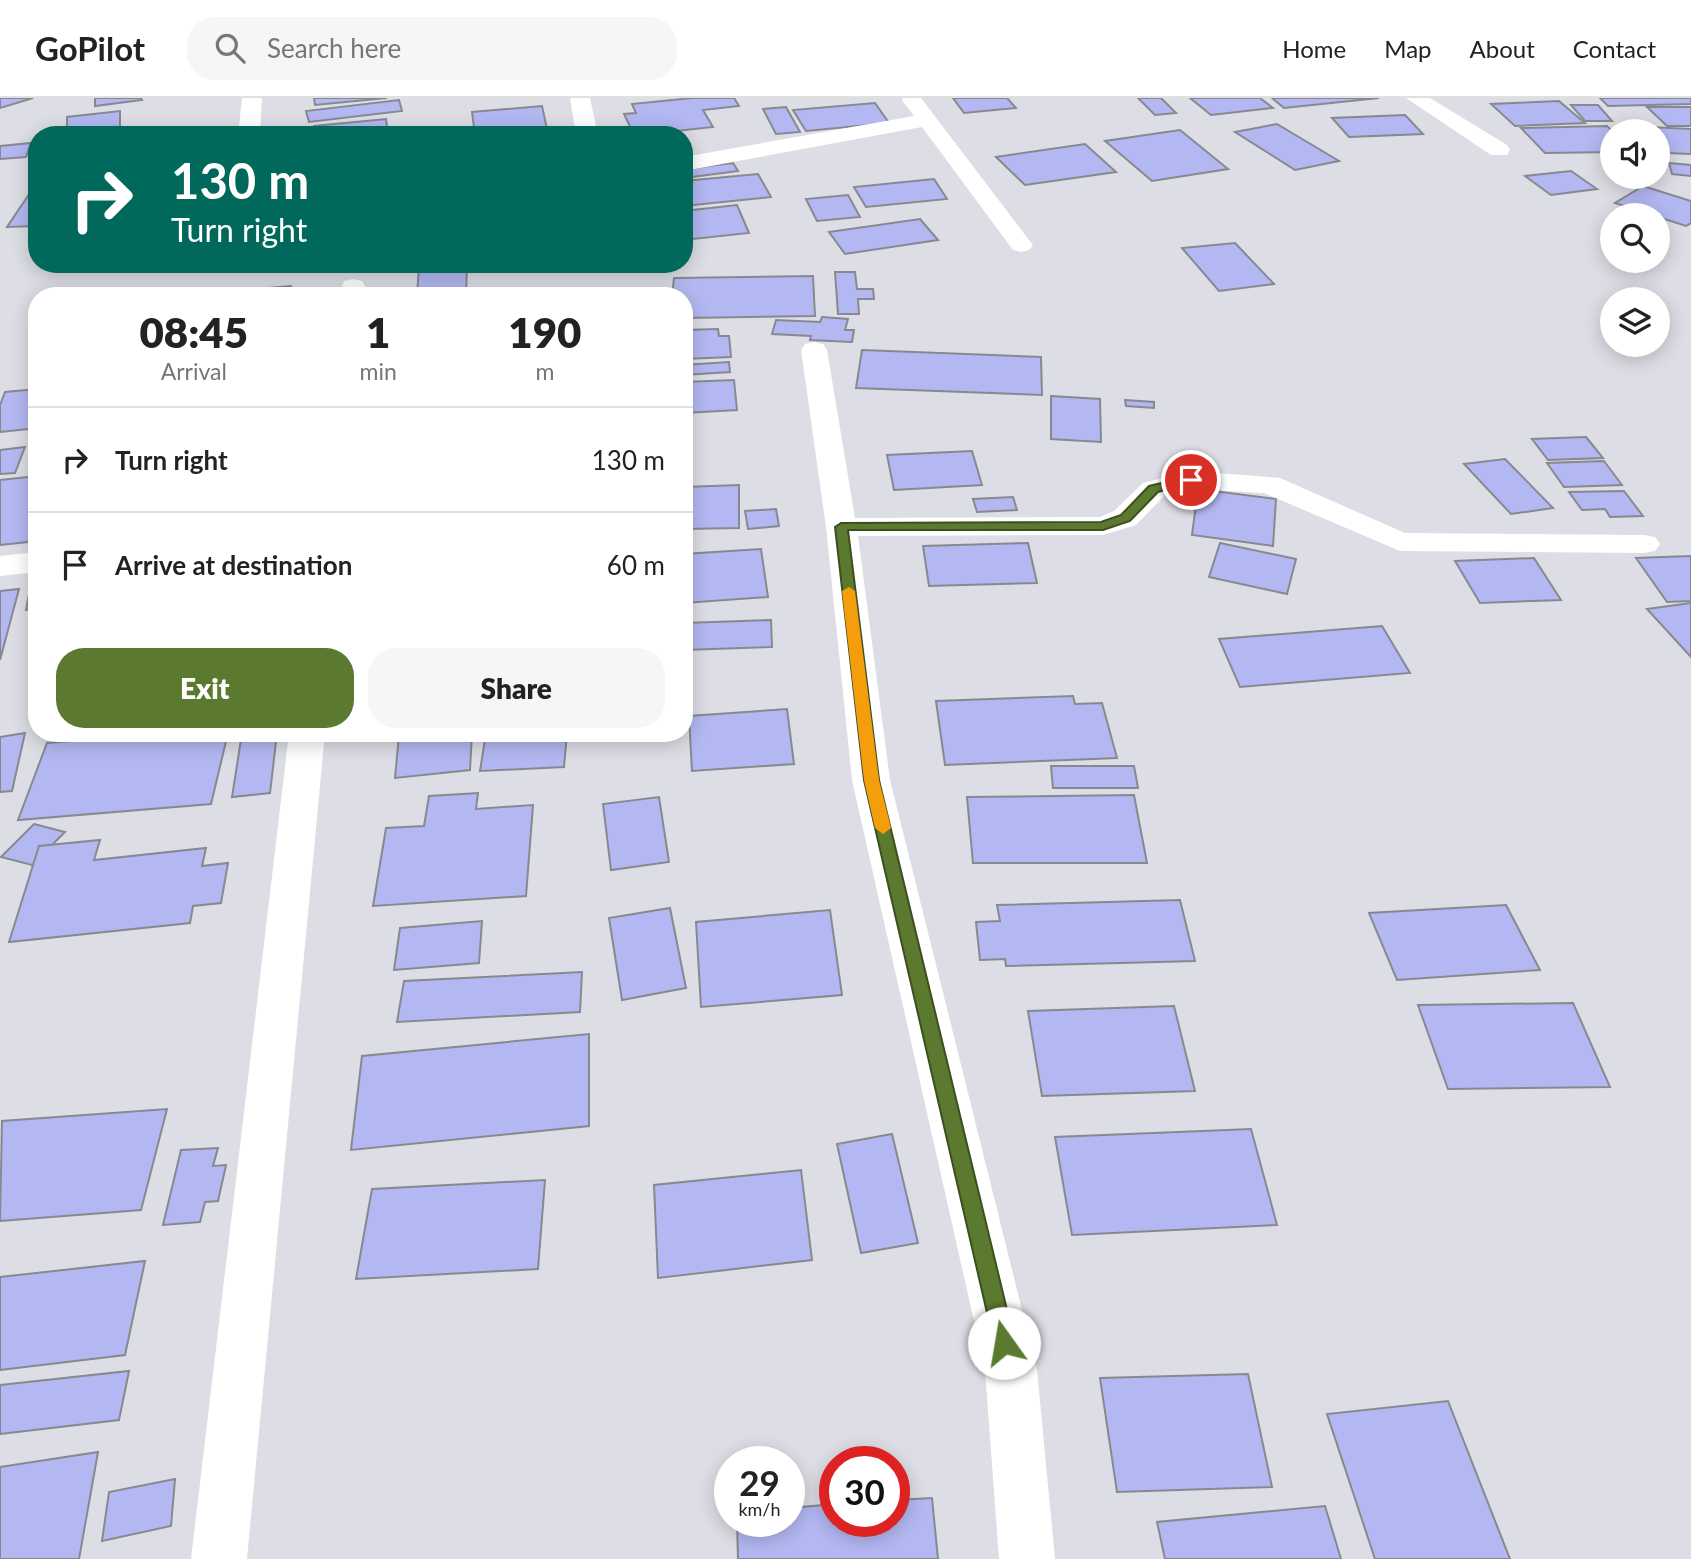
<!DOCTYPE html>
<style>
body{margin:0;font-family:Lato,sans-serif;background:#f6f6f6;color:#222;height:100vh;display:flex;flex-direction:column;font-size:26px;white-space:nowrap}
*{box-sizing:border-box;margin:0}
p{font-size:23px;color:#767676}
.icon{flex:none;width:38px;height:38px;fill:none;stroke:currentColor;stroke-width:2;stroke-linecap:round;stroke-linejoin:round}
.map{position:relative;flex:1;overflow:hidden}
.sheet{position:absolute;left:28px;top:189px;width:665px;height:455px;display:flex;flex-direction:column;background:#fff;border-radius:28px;box-shadow:0 4px 18px #0003}
.sheet>*{flex:none}
.guide{position:absolute;left:28px;top:28px;width:665px;height:147px;border-radius:28px;box-shadow:0 4px 18px #0003;background:#00695c;color:#fff;overflow:hidden}
.buttons{position:absolute;left:1600px;top:21px;display:grid;gap:14px}
.buttons a{display:grid;place-items:center;width:70px;height:70px;border-radius:50%;background:#fff;box-shadow:0 4px 18px #0003;font-size:35px}
.speed{position:absolute;left:714px;top:1348px;display:flex;gap:14px;font-size:35px;font-weight:700;text-align:center}
.speed>*{display:grid;place-content:center;width:91px;height:91px;border-radius:50%;background:#fff;box-shadow:0 4px 18px #0003;line-height:1}
.speed small{font-size:18px;font-weight:400}
.speed .limit{border:10px solid #d22;background:#fff;color:#111}
.pin{position:absolute;display:grid;place-items:center;width:60px;height:60px;color:#fff;margin:-30px;border:4px solid #fff;border-radius:50%;box-shadow:0 2px 7px #0007}
.me{position:absolute;width:77px;margin:-38px;rotate:347deg;stroke-linejoin:round;filter:drop-shadow(0 0 5px #0008)}
.turn{display:flex;align-items:center;gap:24px;height:147px;padding:0 28px;font-size:32px}
.turn .icon{width:91px;height:91px;stroke-width:2.5}
.turn b{display:block;font-size:49px;line-height:60px}
.eta{display:flex;justify-content:space-evenly;align-items:center;height:119px;text-align:center}
.eta b{font-size:42px;font-weight:800;line-height:49px}
.action{display:flex;gap:14px;margin-top:auto;padding:14px 28px}
.action a{flex:1;height:80px;border-radius:28px;background:#5c7a2f;color:#fff;font-size:28px;font-weight:800;line-height:80px;text-align:center}
.action a+a{background:#f6f6f6;color:#222}
ul{padding:0;list-style:none}
li{display:flex;align-items:center;gap:21px;height:105px;padding:0 28px;border-top:2px solid #e0e0e0}
li div{flex:1}
li b{display:block;font-size:26px}
li em{font-style:normal}
header{display:flex;align-items:center;gap:42px;box-sizing:border-box;height:98px;padding:0 35px;background:#fff;border-bottom:2px solid #e0e0e0}
header strong{font-size:33px}
nav{display:flex;gap:38px;margin-inline-start:auto;font-size:24px}
.search{width:490px;height:63px;background:#f6f6f6;display:flex;align-items:center;gap:18px;box-sizing:border-box;padding:0 24px;border-radius:28px;color:#767676;font-size:26px}
.map>svg:first-child{display:block}
.building{fill:#b3b8f2;stroke:#888990;stroke-width:2}
.lines{fill:none;stroke-linecap:round;stroke-linejoin:round}
.minor{fill:#fff;fill-rule:evenodd}
.route{fill:#5c7a2f;stroke:#3c4f1f;stroke-width:2}
.slow{fill:#f59e0b}
</style>
<header>
<strong>GoPilot</strong>
<div class="search"><svg class="icon" aria-label="search" viewBox="0 0 24 24"><circle cx="10" cy="10" r="6"/><path d="M15 15l6 6"/></svg>Search here</div>
<nav><a>Home</a><a>Map</a><a>About</a><a>Contact</a></nav>
</header>
<div class="map">
<svg width="1691" height="1461" viewBox="0 0 1691 1461">
<rect width="100%" height="100%" fill="#dddde5"/>
<g class="building">
<path d="M 0,0 L 33,0 L 0,10 Z"/>
<path d="M 95,0 L 141,0 L 142,2 L 95,8 Z"/>
<path d="M 314,0 L 387,0 L 315,7 Z"/>
<path d="M 692,0 L 734,0 L 739,8 L 703,12 L 713,29 L 640,37 L 634,37 L 624,16 L 636,15 L 632,6 Z"/>
<path d="M 953,0 L 1007,0 L 1016,10 L 964,15 Z"/>
<path d="M 1138,0 L 1161,0 L 1176,15 L 1155,17 Z"/>
<path d="M 1190,0 L 1260,0 L 1273,10 L 1211,17 Z"/>
<path d="M 1272,0 L 1379,0 L 1284,10 Z"/>
<path d="M 1600,0 L 1691,0 L 1691,6 L 1608,8 Z"/>
<path d="M 399,2 L 402,13 L 309,24 L 306,13 Z"/>
<path d="M 1559,3 L 1585,25 L 1515,28 L 1491,6 Z"/>
<path d="M 875,5 L 889,25 L 806,33 L 793,12 Z"/>
<path d="M 1571,7 L 1598,7 L 1612,23 L 1585,23 Z"/>
<path d="M 542,8 L 547,31 L 475,37 L 472,14 Z"/>
<path d="M 786,9 L 800,34 L 776,36 L 763,11 Z"/>
<path d="M 1647,9 L 1691,9 L 1691,28 L 1667,28 Z"/>
<path d="M 120,13 L 120,33 L 67,37 L 67,19 Z"/>
<path d="M 1405,17 L 1423,36 L 1349,39 L 1332,20 Z"/>
<path d="M 386,21 L 388,36 L 315,37 L 314,28 Z"/>
<path d="M 1277,26 L 1339,63 L 1295,72 L 1235,34 Z"/>
<path d="M 1607,28 L 1612,33 L 1612,54 L 1545,55 L 1521,30 Z"/>
<path d="M 192,29 L 194,37 L 131,37 Z"/>
<path d="M 1648,29 L 1691,31 L 1691,56 L 1666,55 L 1657,42 L 1657,33 L 1651,33 Z"/>
<path d="M 1180,32 L 1228,71 L 1152,83 L 1105,43 Z"/>
<path d="M 31,45 L 26,59 L 0,61 L 0,48 Z"/>
<path d="M 1085,46 L 1116,74 L 1025,87 L 996,59 Z"/>
<path d="M 733,65 L 738,73 L 684,80 L 684,71 Z"/>
<path d="M 1669,65 L 1691,67 L 1691,78 L 1672,76 Z"/>
<path d="M 1571,73 L 1597,91 L 1551,97 L 1525,78 Z"/>
<path d="M 758,76 L 771,99 L 684,108 L 684,83 Z"/>
<path d="M 934,81 L 947,101 L 866,109 L 854,89 Z"/>
<path d="M 1643,88 L 1691,103 L 1691,125 L 1686,128 L 1615,105 Z"/>
<path d="M 34,89 L 37,89 L 37,128 L 7,129 Z"/>
<path d="M 848,97 L 860,119 L 817,123 L 806,101 Z"/>
<path d="M 737,107 L 749,135 L 684,142 L 684,113 Z"/>
<path d="M 920,121 L 938,142 L 845,156 L 829,134 Z"/>
<path d="M 1235,145 L 1274,186 L 1219,193 L 1182,150 Z"/>
<path d="M 467,166 L 466,198 L 417,198 L 419,168 Z"/>
<path d="M 835,174 L 855,174 L 857,191 L 873,191 L 874,201 L 858,201 L 859,216 L 838,216 Z"/>
<path d="M 813,178 L 815,218 L 684,220 L 684,198 L 672,198 L 674,180 Z"/>
<path d="M 291,188 L 289,198 L 227,198 L 228,193 Z"/>
<path d="M 822,219 L 848,221 L 845,232 L 854,232 L 852,244 L 810,242 L 811,238 L 772,236 L 776,222 L 820,224 Z"/>
<path d="M 718,231 L 719,238 L 729,238 L 731,259 L 684,261 L 684,232 Z"/>
<path d="M 862,252 L 1041,259 L 1042,297 L 856,290 Z"/>
<path d="M 729,264 L 730,274 L 684,277 L 684,267 Z"/>
<path d="M 734,282 L 737,312 L 684,315 L 684,284 Z"/>
<path d="M 37,291 L 37,330 L 0,334 L 0,307 L 5,294 Z"/>
<path d="M 1051,298 L 1100,301 L 1101,344 L 1051,341 Z"/>
<path d="M 1125,302 L 1154,304 L 1154,310 L 1126,308 Z"/>
<path d="M 1586,339 L 1603,360 L 1548,362 L 1532,341 Z"/>
<path d="M 25,349 L 15,375 L 0,376 L 0,352 Z"/>
<path d="M 972,353 L 982,387 L 894,392 L 887,357 Z"/>
<path d="M 1505,361 L 1553,410 L 1511,416 L 1464,366 Z"/>
<path d="M 1604,363 L 1622,387 L 1564,389 L 1547,365 Z"/>
<path d="M 37,378 L 37,417 L 28,444 L 0,447 L 0,382 Z"/>
<path d="M 739,387 L 739,430 L 684,431 L 684,389 Z"/>
<path d="M 1198,391 L 1276,401 L 1273,448 L 1192,437 Z"/>
<path d="M 1624,393 L 1643,418 L 1610,419 L 1605,411 L 1582,412 L 1569,394 Z"/>
<path d="M 1013,399 L 1017,412 L 977,414 L 973,401 Z"/>
<path d="M 776,411 L 779,428 L 748,431 L 745,413 Z"/>
<path d="M 1028,445 L 1037,485 L 929,488 L 923,448 Z"/>
<path d="M 1220,445 L 1296,461 L 1287,496 L 1209,479 Z"/>
<path d="M 761,451 L 768,499 L 684,505 L 684,456 Z"/>
<path d="M 1691,458 L 1691,503 L 1667,504 L 1636,460 Z"/>
<path d="M 1534,460 L 1561,502 L 1480,505 L 1455,463 Z"/>
<path d="M 37,484 L 37,510 L 26,512 L 31,485 Z"/>
<path d="M 19,491 L 0,562 L 0,493 Z"/>
<path d="M 1691,505 L 1691,559 L 1647,511 Z"/>
<path d="M 771,522 L 772,549 L 684,552 L 684,525 Z"/>
<path d="M 1382,528 L 1410,575 L 1240,589 L 1219,541 Z"/>
<path d="M 1073,598 L 1075,606 L 1102,605 L 1117,660 L 945,667 L 936,603 Z"/>
<path d="M 787,611 L 794,666 L 692,673 L 689,618 Z"/>
<path d="M 25,635 L 12,693 L 0,694 L 0,639 Z"/>
<path d="M 169,635 L 228,635 L 211,706 L 18,722 L 47,645 Z"/>
<path d="M 242,635 L 277,635 L 270,695 L 232,699 Z"/>
<path d="M 417,635 L 472,635 L 470,672 L 395,680 L 399,637 Z"/>
<path d="M 486,635 L 567,635 L 564,669 L 480,673 Z"/>
<path d="M 1051,668 L 1134,668 L 1138,690 L 1053,690 Z"/>
<path d="M 478,695 L 476,711 L 533,707 L 526,798 L 373,808 L 386,730 L 424,728 L 429,698 Z"/>
<path d="M 1134,697 L 1147,765 L 973,765 L 967,699 Z"/>
<path d="M 659,699 L 669,764 L 611,772 L 603,706 Z"/>
<path d="M 34,726 L 65,734 L 32,767 L 1,759 Z"/>
<path d="M 100,742 L 94,762 L 206,750 L 202,768 L 228,765 L 221,805 L 193,808 L 190,825 L 9,844 L 39,748 Z"/>
<path d="M 1180,802 L 1195,863 L 1006,868 L 1005,861 L 980,862 L 976,824 L 1000,823 L 997,807 Z"/>
<path d="M 1506,807 L 1540,872 L 1397,882 L 1369,815 Z"/>
<path d="M 670,810 L 686,890 L 622,902 L 609,820 Z"/>
<path d="M 830,812 L 842,897 L 701,909 L 696,824 Z"/>
<path d="M 482,823 L 479,865 L 394,872 L 400,830 Z"/>
<path d="M 582,874 L 580,914 L 397,924 L 404,883 Z"/>
<path d="M 1573,905 L 1610,989 L 1448,991 L 1418,907 Z"/>
<path d="M 1174,908 L 1195,993 L 1042,998 L 1028,913 Z"/>
<path d="M 589,936 L 589,1028 L 351,1052 L 362,958 Z"/>
<path d="M 167,1011 L 141,1112 L 0,1123 L 2,1023 Z"/>
<path d="M 1251,1031 L 1277,1127 L 1072,1137 L 1055,1039 Z"/>
<path d="M 892,1036 L 918,1145 L 861,1155 L 837,1046 Z"/>
<path d="M 218,1050 L 213,1068 L 226,1067 L 218,1103 L 205,1104 L 200,1124 L 163,1127 L 181,1052 Z"/>
<path d="M 801,1072 L 812,1162 L 658,1180 L 654,1087 Z"/>
<path d="M 545,1082 L 538,1171 L 356,1181 L 372,1091 Z"/>
<path d="M 145,1163 L 125,1257 L 0,1272 L 0,1179 Z"/>
<path d="M 129,1273 L 119,1322 L 0,1336 L 0,1287 Z"/>
<path d="M 1248,1276 L 1272,1389 L 1117,1394 L 1100,1280 Z"/>
<path d="M 1448,1303 L 1510,1461 L 1375,1461 L 1327,1316 Z"/>
<path d="M 98,1354 L 79,1461 L 0,1461 L 0,1369 Z"/>
<path d="M 175,1381 L 171,1428 L 102,1443 L 109,1394 Z"/>
<path d="M 932,1400 L 938,1461 L 738,1461 L 737,1423 L 789,1423 L 789,1410 L 835,1406 L 835,1423 L 894,1423 L 894,1402 Z"/>
<path d="M 1325,1408 L 1341,1461 L 1165,1461 L 1157,1424 Z"/>
</g>
<g class="lines">
<g class="minor">
<path d="M 242,0 L 262,0 L 260,37 L 238,37 Z"/>
<path d="M 570,0 L 590,0 L 598,37 L 576,37 Z"/>
<path d="M 903,0 L 921,0 L 1029,142 L 1033,147 L 1029,152 L 1021,154 L 1013,152 L 922,29 L 684,73 L 684,59 L 914,18 L 902,2 Z"/>
<path d="M 1406,0 L 1430,0 L 1507,47 L 1510,52 L 1507,57 L 1491,57 Z"/>
<path d="M 353,181 L 362,183 L 365,188 L 365,198 L 339,198 L 344,183 Z"/>
<path d="M 814,244 L 823,246 L 827,252 L 855,420 L 1100,419 L 1114,413 L 1143,385 L 1191,373 L 1280,380 L 1405,435 L 1644,437 L 1655,439 L 1660,446 L 1655,453 L 1644,455 L 1400,453 L 1264,395 L 1191,391 L 1165,397 L 1136,427 L 1103,437 L 858,438 L 890,682 L 1037,1272 L 1055,1461 L 999,1461 L 985,1272 L 852,682 L 826,429 L 801,252 L 805,246 Z"/>
<path d="M 37,454 L 37,474 L 0,478 L 0,458 Z"/>
<path d="M 289,635 L 325,635 L 247,1461 L 191,1461 Z"/>
</g>
</g>
<path class="route" d="M 1191,378 L 1195,379 L 1195,384 L 1158,394 L 1130,423 L 1103,432 L 848,432 L 879,682 L 1015,1245 L 1012,1253 L 1004,1256 L 997,1253 L 994,1245 L 864,682 L 835,429 L 841,425 L 1101,424 L 1121,417 L 1149,388 Z"/>
<path class="slow" d="M 849,489 L 855,493 L 879,682 L 891,730 L 883,736 L 875,730 L 864,682 L 842,493 Z"/>
</svg>
<div class="buttons">
<a><svg class="icon" aria-label="sound" viewBox="0 0 24 24"><path d="M4 9h4l5-4v14l-5-4H4zM17 9q2 3 0 6"/></svg></a>
<a><svg class="icon" aria-label="search" viewBox="0 0 24 24"><circle cx="10" cy="10" r="6"/><path d="M15 15l6 6"/></svg></a>
<a><svg class="icon" aria-label="layers" viewBox="0 0 24 24"><path d="M12 4l9 5-9 5-9-5zM3 14l9 5 9-5"/></svg></a>
</div>
<div class="speed"><div>29<small>km/h</small></div><div class="limit">30</div></div>
<div class="pin" style="left:1191px;top:382px;background:#d93025"><svg class="icon" aria-label="arrive" viewBox="0 0 24 24"><path d="M6 21V4h12l-3 4 3 4H6"/></svg></div>
<svg class="me" style="left:1004px;top:1245px" viewBox="-20 -20 40 40"><circle r="19" fill="#fff"/><path d="M0-13L10 11 0 6-10 11z" fill="#5c7a2f"/></svg>
<div class="guide">
<div class="turn"><svg class="icon" aria-label="right" viewBox="0 0 24 24"><path d="M7 20v-9h11M14 6l5 5-5 5"/></svg><div><b>130 m</b>Turn right</div></div>
</div>
<section class="sheet">
<div class="eta">
<div><b>08:45</b><p>Arrival</p></div>
<div><b>1</b><p>min</p></div>
<div><b>190</b><p>m</p></div>
</div>
<ul>
<li><svg class="icon" aria-label="right" viewBox="0 0 24 24"><path d="M7 20v-9h11M14 6l5 5-5 5"/></svg><div><b>Turn right</b></div><em>130 m</em></li>
<li><svg class="icon" aria-label="arrive" viewBox="0 0 24 24"><path d="M6 21V4h12l-3 4 3 4H6"/></svg><div><b>Arrive at destination</b></div><em>60 m</em></li>
</ul>
<div class="action"><a>Exit</a><a>Share</a></div>
</section>
</div>
